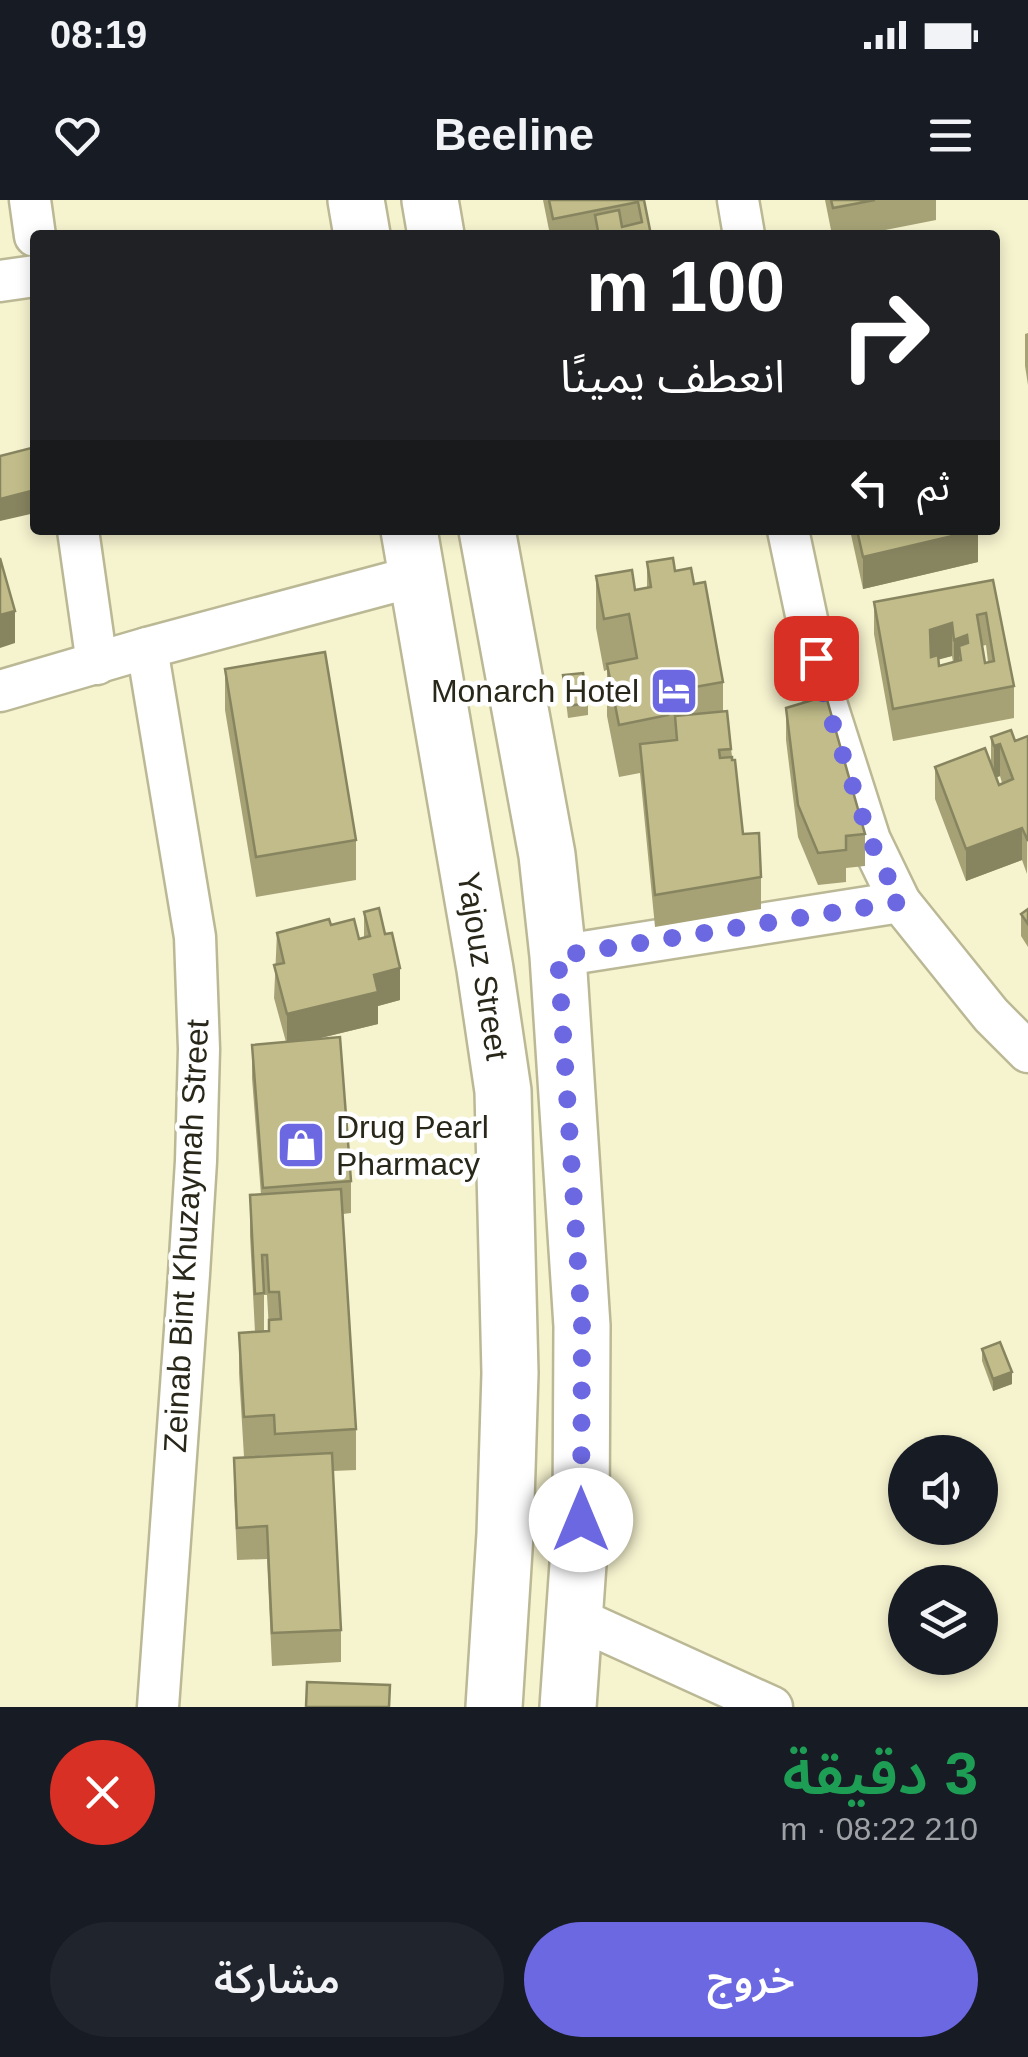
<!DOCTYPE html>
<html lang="ar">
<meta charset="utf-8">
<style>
body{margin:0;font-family:Arial,"Noto Sans Arabic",sans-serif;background:#20242c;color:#f1f3f6;direction:rtl;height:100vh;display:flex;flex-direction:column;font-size:38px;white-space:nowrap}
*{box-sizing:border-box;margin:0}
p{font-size:32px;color:#9ea1a6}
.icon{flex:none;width:55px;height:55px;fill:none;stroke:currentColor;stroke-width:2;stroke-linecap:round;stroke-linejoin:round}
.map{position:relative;height:1507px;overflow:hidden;direction:ltr}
.side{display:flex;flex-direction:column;background:#171b24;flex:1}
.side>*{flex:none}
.banner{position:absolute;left:30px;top:30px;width:970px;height:305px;border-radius:10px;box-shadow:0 5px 15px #0003;direction:rtl;background:#202124;color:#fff;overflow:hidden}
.buttons{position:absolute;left:888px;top:1235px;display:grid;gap:20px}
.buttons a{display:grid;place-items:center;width:110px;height:110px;border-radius:50%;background:#171b24;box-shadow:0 5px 15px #0003;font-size:50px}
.pin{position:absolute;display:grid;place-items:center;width:85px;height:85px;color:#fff;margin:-42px;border-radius:20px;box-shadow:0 5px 15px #0006}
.me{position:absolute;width:110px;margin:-55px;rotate:0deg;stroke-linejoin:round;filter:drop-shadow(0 0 8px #0008)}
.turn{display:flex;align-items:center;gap:35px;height:210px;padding:0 50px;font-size:45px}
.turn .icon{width:130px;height:130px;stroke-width:2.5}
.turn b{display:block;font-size:70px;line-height:85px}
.then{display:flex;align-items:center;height:95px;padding:0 50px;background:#0003;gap:20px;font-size:38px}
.round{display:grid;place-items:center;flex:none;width:105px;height:105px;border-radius:52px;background:#20242c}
.headline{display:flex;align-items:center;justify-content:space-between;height:170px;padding:0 50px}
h1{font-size:60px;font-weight:600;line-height:75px;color:#1e9e55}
.action{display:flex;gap:20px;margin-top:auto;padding:20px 50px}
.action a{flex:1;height:115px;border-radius:60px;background:#6c68e2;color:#fff;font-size:40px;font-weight:600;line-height:115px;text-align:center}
.action a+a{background:#20242c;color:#f1f3f6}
.status{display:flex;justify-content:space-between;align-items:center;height:70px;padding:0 50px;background:#171b24;direction:ltr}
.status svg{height:28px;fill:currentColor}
header{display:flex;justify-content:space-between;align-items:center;height:130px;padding:0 50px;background:#171b24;font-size:45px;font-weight:600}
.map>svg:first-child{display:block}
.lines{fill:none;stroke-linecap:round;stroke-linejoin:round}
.minor-casing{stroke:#bbb895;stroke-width:45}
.primary-casing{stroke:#bbb895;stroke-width:60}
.minor{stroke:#fff;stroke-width:40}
.primary{stroke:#fff;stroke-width:55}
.wall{fill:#a6a276;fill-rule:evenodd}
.shaded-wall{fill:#878460}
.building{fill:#c1bc89;stroke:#878460;stroke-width:2.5;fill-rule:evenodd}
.route{stroke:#6c68e2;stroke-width:18;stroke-dasharray:0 32.4}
.labels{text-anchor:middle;stroke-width:9;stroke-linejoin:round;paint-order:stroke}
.poi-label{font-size:32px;fill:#282719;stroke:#fff;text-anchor:end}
.street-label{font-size:32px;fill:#282719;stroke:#fff}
</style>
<div class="status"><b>08:19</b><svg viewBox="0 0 49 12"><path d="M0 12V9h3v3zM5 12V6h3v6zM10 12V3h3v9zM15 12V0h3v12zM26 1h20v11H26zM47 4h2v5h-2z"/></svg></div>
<header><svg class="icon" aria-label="menu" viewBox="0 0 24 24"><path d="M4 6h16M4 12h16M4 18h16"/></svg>Beeline<svg class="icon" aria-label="heart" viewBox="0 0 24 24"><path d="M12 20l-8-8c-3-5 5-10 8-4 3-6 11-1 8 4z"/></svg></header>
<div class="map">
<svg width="1028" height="1507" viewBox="0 0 1028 1507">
<rect width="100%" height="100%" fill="#f6f3cf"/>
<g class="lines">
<g class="minor-casing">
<g id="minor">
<path d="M 30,0 L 35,36"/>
<path d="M 738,0 L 744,35"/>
<path d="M 0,81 L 35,76"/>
<path d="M 78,330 L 97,464"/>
<path d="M 788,330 L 822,490 L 870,640 L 900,702 L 991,815 L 1028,852"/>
<path d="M 147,448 L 195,737 L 199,849 L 196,961 L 189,1074 L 158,1507"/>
<path d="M 0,491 L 147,448 L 416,376"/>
<path d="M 558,756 L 900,702"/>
<path d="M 574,1417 L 772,1507"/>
</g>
</g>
<g class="primary-casing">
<g id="primary">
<path d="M 356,0 L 362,35"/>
<path d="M 430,0 L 436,35"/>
<path d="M 409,330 L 485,769 L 503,891 L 510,1173 L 505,1334 L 494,1507"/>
<path d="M 487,330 L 547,655 L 558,756 L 582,1126 L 581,1321 L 568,1507"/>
</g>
</g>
<use href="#minor" class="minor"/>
<use href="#primary" class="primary"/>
</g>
<g class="wall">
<path d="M 543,0 L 644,0 L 651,35 L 550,35 Z"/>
<path d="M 825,0 L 936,0 L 936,20 L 860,35 L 832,35 Z"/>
<path d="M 1028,133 L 1028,185 L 1025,166 L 1025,134 Z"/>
<path d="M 850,330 L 978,330 L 978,362 L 863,389 Z"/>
<path d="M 647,362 L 675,371 L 694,384 L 723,482 L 723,511 L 731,549 L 743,634 L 761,677 L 761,709 L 655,727 L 640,573 L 619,577 L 607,516 L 607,470 L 604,471 L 596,428 L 596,376 L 635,390 L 647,388 Z"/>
<path d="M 993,380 L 1014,486 L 1014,518 L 893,541 L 874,434 L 874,402 ZM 986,445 L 988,462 L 985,463 L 982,446 ZM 952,456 L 953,462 L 939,466 L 938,459 Z"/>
<path d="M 225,469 L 356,640 L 356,680 L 256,697 L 225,510 Z"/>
<path d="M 563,475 L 588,503 L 588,515 L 568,518 Z"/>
<path d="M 786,508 L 865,634 L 865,666 L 846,668 L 846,682 L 818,685 L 798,637 L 786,540 Z"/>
<path d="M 1028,536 L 1027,674 L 1022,660 L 966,681 L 935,599 L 935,567 L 991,563 L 991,537 L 1015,541 ZM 1000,576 L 1002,583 L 999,585 L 996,578 Z"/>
<path d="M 1028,709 L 1028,747 L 1021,736 L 1021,714 Z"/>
<path d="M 364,712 L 400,800 L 378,806 L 378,824 L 313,840 L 351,981 L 351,1013 L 343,1014 L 356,1229 L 356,1270 L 333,1271 L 341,1430 L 341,1462 L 272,1466 L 267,1359 L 237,1360 L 234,1291 L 234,1258 L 274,1256 L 274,1255 L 244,1257 L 239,1173 L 239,1133 L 255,1132 L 250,1036 L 250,995 L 261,995 L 252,878 L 252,845 L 286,842 L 274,798 L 277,733 L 331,725 L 359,739 L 364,737 ZM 264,1095 L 267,1095 L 269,1130 L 264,1131 Z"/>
<path d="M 982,1149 L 1012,1184 L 993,1191 L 982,1161 Z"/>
</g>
<g class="shaded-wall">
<path d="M 35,290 L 35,313 L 0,321 L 0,299 Z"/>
<path d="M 978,330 L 978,362 L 863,389 L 863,357 Z"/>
<path d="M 15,411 L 15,443 L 0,448 L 0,415 Z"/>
<path d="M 952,423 L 952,456 L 930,462 L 930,430 Z"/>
<path d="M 967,435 L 967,467 L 959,446 L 959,470 L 954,472 L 954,440 Z"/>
<path d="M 1000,544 L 1000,576 L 994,578 L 994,546 Z"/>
<path d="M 1022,628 L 1022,660 L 966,681 L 966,649 Z"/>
<path d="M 400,768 L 400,800 L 378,806 L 378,824 L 287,846 L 287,814 L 374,775 Z"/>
<path d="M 1012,1172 L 1012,1184 L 993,1191 L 993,1179 Z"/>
</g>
<g class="building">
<path d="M 549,0 L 644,0 L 651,35 L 579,35 L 598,31 L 595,15 L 619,10 L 622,27 L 642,22 L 638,2 L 553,19 Z"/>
<path d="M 831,0 L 875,0 L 833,8 Z"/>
<path d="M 35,247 L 35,290 L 0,299 L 0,256 Z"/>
<path d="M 857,330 L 978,330 L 863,357 Z"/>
<path d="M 0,358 L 15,411 L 0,415 Z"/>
<path d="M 673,358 L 675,371 L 691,368 L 694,384 L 705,382 L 723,482 L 678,490 L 676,483 L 662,486 L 668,515 L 619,525 L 607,464 L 637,458 L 629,414 L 604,419 L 596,376 L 632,370 L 635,390 L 651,387 L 647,362 Z"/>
<path d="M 993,380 L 1014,486 L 893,509 L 874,402 ZM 986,413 L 994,461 L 985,463 L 977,415 ZM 952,423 L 954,440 L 967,435 L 968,443 L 959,446 L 961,460 L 939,466 L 938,455 L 931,457 L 930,430 Z"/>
<path d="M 325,452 L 356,640 L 256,657 L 225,469 Z"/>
<path d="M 583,473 L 588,503 L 568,506 L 563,475 Z"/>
<path d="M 826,496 L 865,634 L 846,636 L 846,650 L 818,653 L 798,605 L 786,508 Z"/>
<path d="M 727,511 L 731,549 L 719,550 L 720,558 L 732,557 L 732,560 L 735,560 L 743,634 L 759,633 L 761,677 L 655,695 L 640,544 L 677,540 L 675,516 Z"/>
<path d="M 1011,530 L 1015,541 L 1028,536 L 1028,641 L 1022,628 L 966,649 L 935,567 L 985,548 L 999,585 L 1013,579 L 1000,544 L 994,546 L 991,537 Z"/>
<path d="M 379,708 L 385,734 L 392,733 L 400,768 L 374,775 L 378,792 L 287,814 L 274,765 L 284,763 L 277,733 L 329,719 L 331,725 L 354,719 L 359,739 L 370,736 L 364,712 Z"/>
<path d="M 1028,709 L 1028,724 L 1021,714 Z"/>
<path d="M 340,837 L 351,981 L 263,988 L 252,845 Z"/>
<path d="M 341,989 L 356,1229 L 275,1234 L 274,1215 L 244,1217 L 239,1133 L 269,1131 L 269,1120 L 281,1119 L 279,1092 L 269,1092 L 267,1055 L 262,1055 L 264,1093 L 255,1094 L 250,995 Z"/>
<path d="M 1000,1142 L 1012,1172 L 993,1179 L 982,1149 Z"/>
<path d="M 332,1253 L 341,1430 L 272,1433 L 267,1326 L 237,1328 L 234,1258 Z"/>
<path d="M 307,1482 L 390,1485 L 389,1507 L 306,1507 Z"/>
</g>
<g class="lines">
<path class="route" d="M 581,1320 L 582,1126 L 558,756 L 900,702 L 870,640 L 822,490 L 816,458"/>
</g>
<defs>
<g id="hotel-square" transform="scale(2.5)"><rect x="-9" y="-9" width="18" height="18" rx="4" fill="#6c68e2" stroke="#fff"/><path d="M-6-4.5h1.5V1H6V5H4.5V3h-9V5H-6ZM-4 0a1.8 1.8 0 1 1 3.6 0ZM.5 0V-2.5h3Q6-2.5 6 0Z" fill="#fff"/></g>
<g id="shop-square" transform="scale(2.5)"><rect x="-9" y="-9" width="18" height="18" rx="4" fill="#6c68e2" stroke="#fff"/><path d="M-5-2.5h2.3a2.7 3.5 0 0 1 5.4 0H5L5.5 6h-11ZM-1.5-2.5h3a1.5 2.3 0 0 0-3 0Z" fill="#fff"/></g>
</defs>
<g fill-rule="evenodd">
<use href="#hotel-square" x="674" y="491"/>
<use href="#shop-square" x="301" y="945"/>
</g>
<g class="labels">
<g class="poi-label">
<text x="639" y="502">Monarch Hotel</text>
<text x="336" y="938" text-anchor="start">Drug Pearl<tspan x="336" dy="37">Pharmacy</tspan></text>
</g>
<g class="street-label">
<text transform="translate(483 766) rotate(81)" y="11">Yajouz Street</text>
<text transform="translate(186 1036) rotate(-87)" y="11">Zeinab Bint Khuzaymah Street</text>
</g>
</g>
</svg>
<div class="buttons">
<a><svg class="icon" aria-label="sound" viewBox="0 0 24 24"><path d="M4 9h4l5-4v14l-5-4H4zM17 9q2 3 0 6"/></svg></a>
<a><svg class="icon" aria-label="layers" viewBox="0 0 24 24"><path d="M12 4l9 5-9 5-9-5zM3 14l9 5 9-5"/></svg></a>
</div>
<div class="pin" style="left:816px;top:458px;background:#d93025"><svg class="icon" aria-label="arrive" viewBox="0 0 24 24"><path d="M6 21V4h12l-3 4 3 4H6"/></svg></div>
<svg class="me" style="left:581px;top:1320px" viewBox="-20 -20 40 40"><circle r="19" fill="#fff"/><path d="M0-13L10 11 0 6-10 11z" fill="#6c68e2"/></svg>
<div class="banner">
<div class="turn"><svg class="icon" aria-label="right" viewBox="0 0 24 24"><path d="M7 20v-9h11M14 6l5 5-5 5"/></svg><div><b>100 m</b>انعطف يمينًا</div></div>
<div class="then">ثم<svg class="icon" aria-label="left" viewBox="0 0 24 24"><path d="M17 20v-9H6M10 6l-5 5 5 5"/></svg></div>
</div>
</div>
<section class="side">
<div class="headline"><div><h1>3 دقيقة</h1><p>210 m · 08:22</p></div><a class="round" style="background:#d93025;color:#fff"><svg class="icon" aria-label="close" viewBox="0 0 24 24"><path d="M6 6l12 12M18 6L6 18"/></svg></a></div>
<div class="action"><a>خروج</a><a>مشاركة</a></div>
</section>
